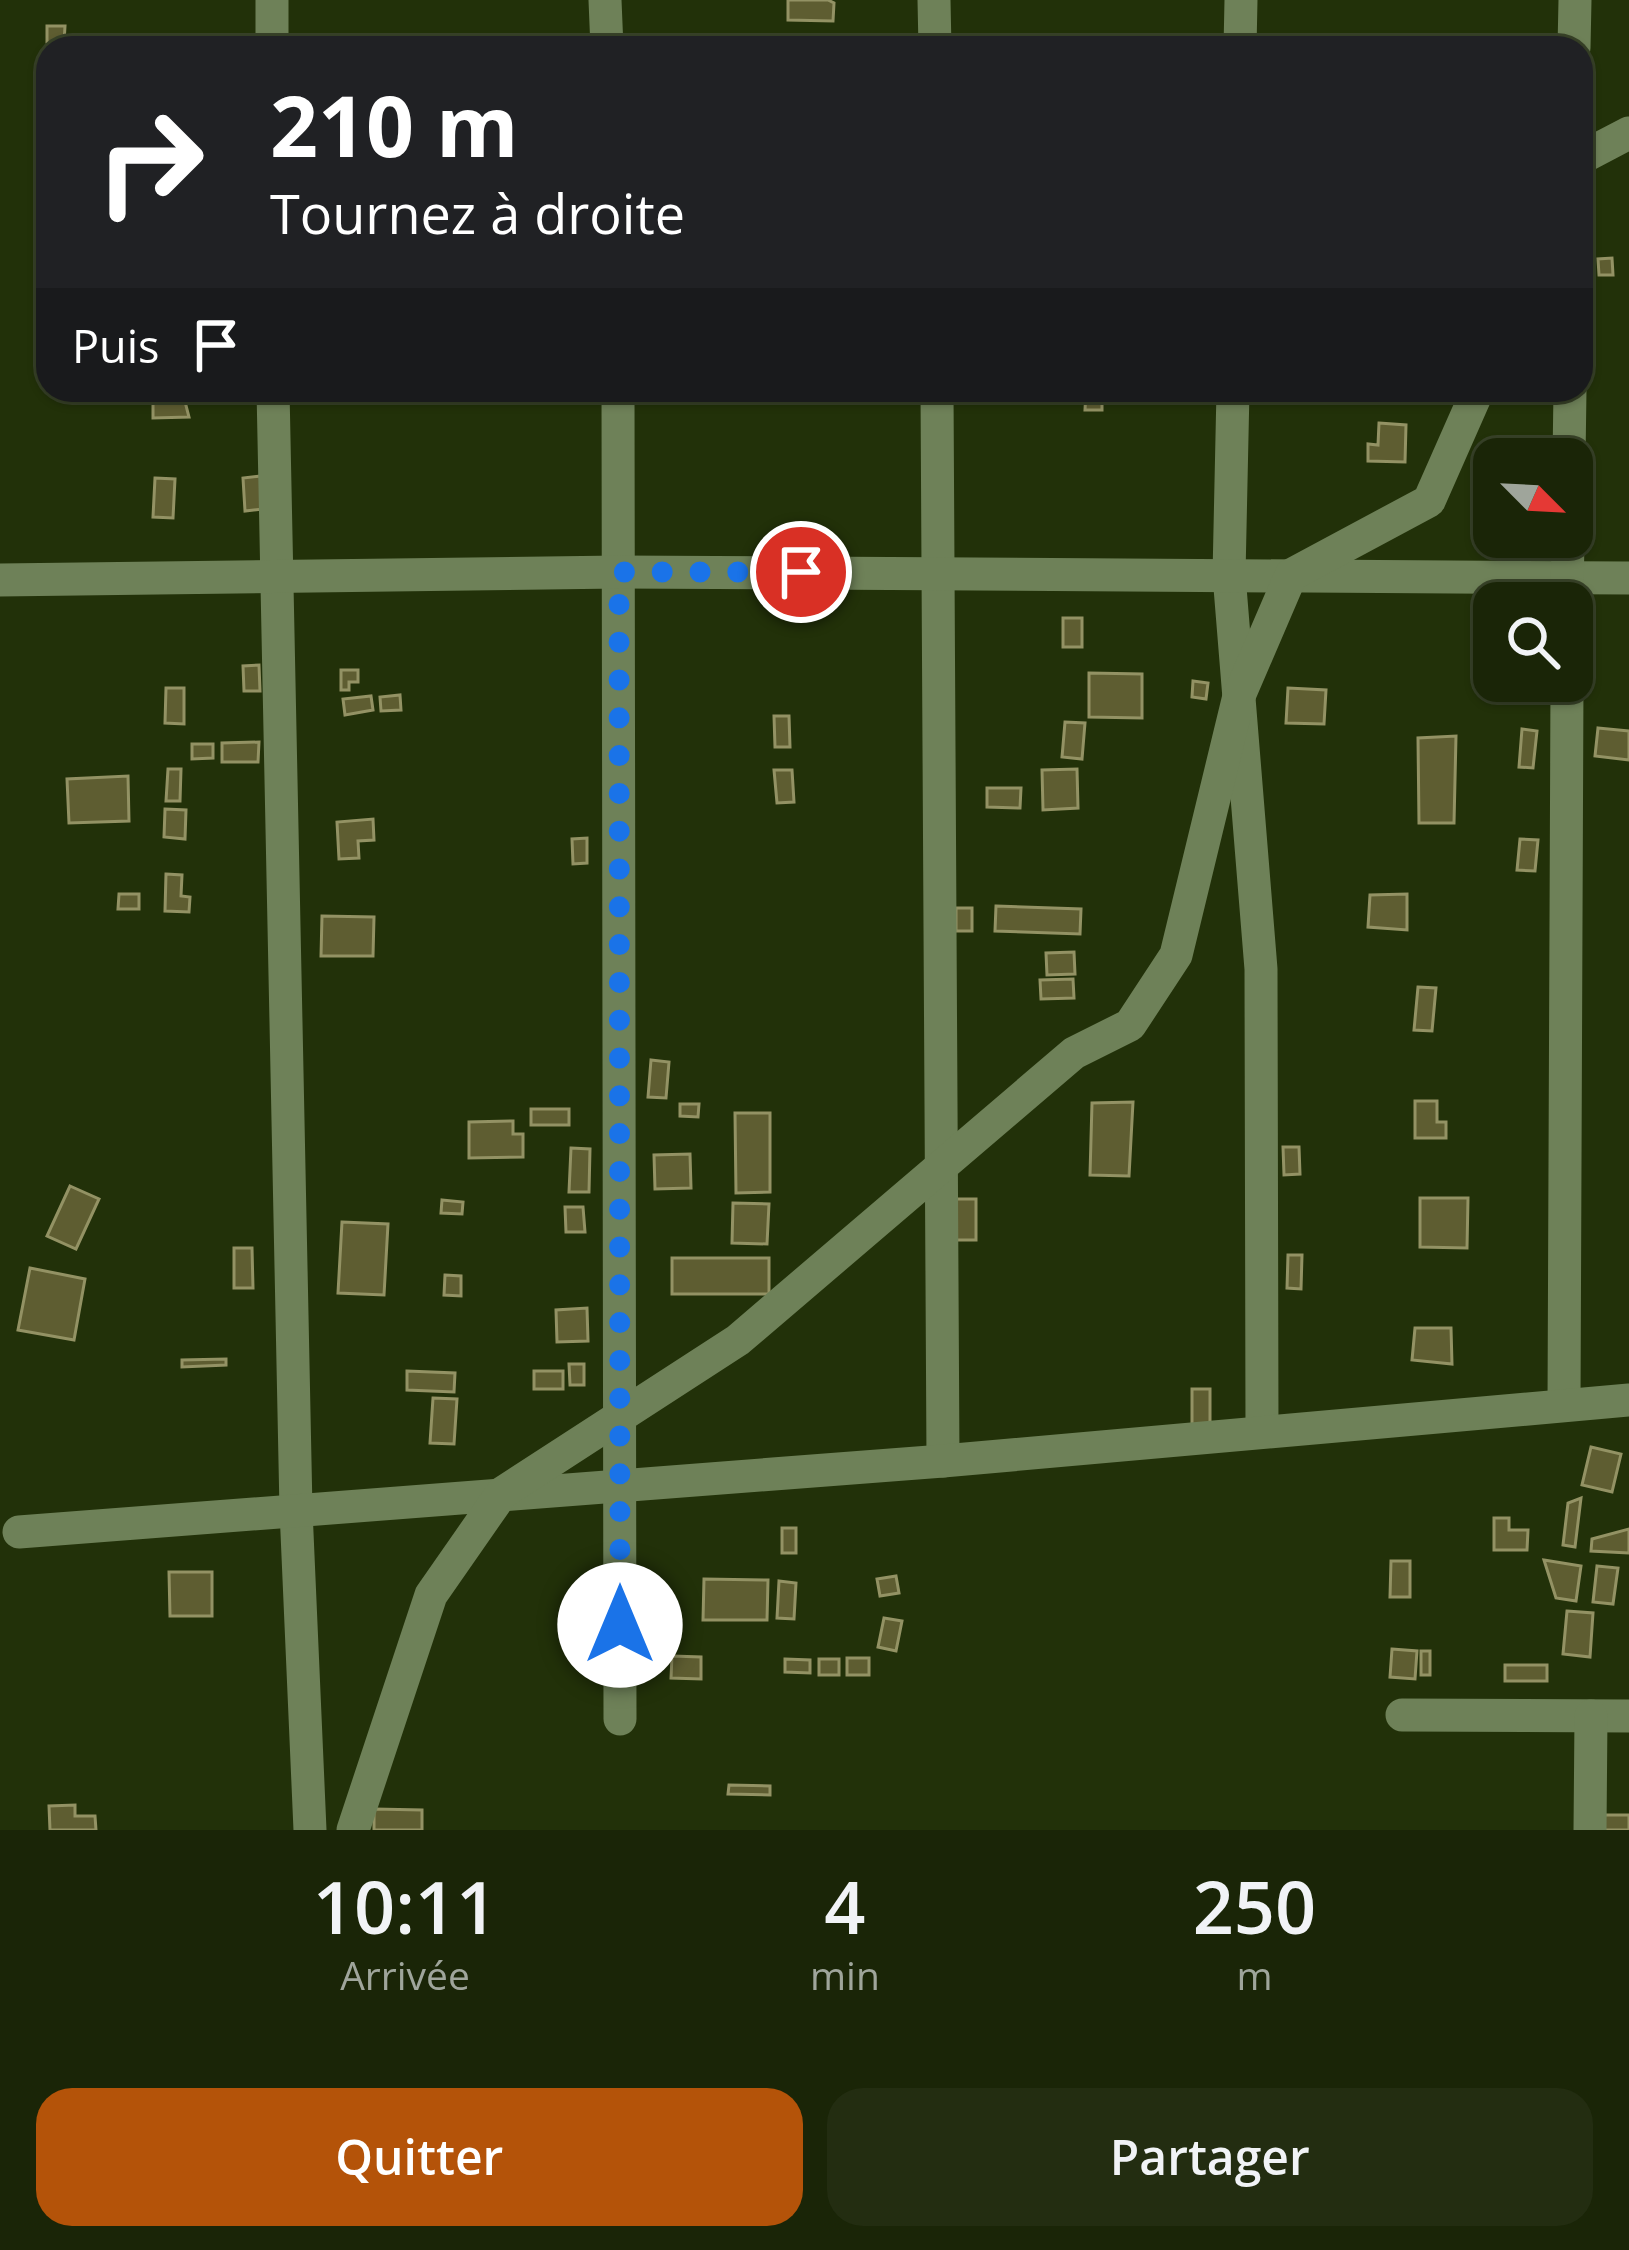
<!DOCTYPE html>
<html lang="fr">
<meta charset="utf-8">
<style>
body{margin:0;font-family:"Open Sans",sans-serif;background:#232d11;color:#f1f3f6;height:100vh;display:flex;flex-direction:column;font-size:45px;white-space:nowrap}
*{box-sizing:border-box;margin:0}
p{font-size:39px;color:#9fa59b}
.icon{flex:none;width:66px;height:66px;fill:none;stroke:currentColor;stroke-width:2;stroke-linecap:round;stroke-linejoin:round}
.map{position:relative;height:1830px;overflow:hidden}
.sheet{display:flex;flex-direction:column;background:#1a2507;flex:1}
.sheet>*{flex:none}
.top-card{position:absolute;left:36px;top:36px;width:1557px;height:366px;border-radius:36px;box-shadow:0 3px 9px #0004,0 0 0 3px #384228;background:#202124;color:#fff;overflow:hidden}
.needle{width:78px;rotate:114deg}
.tools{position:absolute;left:1473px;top:438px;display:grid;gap:24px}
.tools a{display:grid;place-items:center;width:120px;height:120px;border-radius:24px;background:#1a2507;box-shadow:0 3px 9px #0004,0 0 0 3px #384228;font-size:60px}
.pin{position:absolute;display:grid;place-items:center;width:102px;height:102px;color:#fff;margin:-51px;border:6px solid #fff;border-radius:50%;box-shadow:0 3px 12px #0007}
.me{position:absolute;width:132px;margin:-66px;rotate:0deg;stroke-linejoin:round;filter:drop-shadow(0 0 9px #0008)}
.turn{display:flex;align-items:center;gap:42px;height:252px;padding:0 36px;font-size:54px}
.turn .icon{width:156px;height:156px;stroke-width:2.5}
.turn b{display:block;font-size:84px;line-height:102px}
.then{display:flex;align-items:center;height:114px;padding:0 36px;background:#0003;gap:24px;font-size:45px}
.eta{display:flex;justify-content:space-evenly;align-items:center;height:204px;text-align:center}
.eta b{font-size:72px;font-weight:600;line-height:84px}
.primary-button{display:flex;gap:24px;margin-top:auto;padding:24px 36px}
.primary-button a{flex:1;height:138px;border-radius:36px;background:#b45309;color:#fff;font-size:48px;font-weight:600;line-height:138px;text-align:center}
.primary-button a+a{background:#232d11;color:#f1f3f6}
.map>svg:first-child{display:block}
.building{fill:#5e5d31;stroke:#939264;stroke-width:3}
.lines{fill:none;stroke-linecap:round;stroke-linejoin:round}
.minor{stroke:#6e8158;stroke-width:33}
.route{stroke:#1a73e8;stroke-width:21;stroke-dasharray:0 37.8}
</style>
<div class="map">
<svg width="1629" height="1830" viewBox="0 0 1629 1830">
<rect width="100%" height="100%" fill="#223109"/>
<g class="building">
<path d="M 788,0 L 828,0 L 834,3 L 833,21 L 788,20 Z"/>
<path d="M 47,26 L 65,26 L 64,43 L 47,42 Z"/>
<path d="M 1612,258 L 1613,275 L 1599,275 L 1598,259 Z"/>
<path d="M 153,390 L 182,390 L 189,417 L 153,418 Z"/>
<path d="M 1086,390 L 1102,390 L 1102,410 L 1085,410 Z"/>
<path d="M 1379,423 L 1406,425 L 1405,462 L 1368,461 L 1368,444 L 1378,445 Z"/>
<path d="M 261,476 L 264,509 L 245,511 L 243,478 Z"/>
<path d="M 155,478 L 175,479 L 173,518 L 153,517 Z"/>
<rect x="1063" y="618" width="19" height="29"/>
<path d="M 259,665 L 260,691 L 244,691 L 243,666 Z"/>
<path d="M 341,670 L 358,670 L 358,682 L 349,682 L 349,690 L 341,690 Z"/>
<path d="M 1089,673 L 1142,674 L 1142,718 L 1089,717 Z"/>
<path d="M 1193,681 L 1208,683 L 1206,699 L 1192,697 Z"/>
<path d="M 166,688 L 184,688 L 184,724 L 165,723 Z"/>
<path d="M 1288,688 L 1326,690 L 1324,724 L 1286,723 Z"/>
<path d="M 400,695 L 401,710 L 381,711 L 380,697 Z"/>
<path d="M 371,696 L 373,710 L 345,715 L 343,699 Z"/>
<path d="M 774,716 L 789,716 L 790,747 L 775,747 Z"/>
<path d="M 1065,722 L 1085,723 L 1082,759 L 1062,757 Z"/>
<path d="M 1598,728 L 1629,731 L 1629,760 L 1595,756 Z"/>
<path d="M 1522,729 L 1537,731 L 1533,768 L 1519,767 Z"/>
<path d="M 1456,736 L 1454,823 L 1419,823 L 1418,738 Z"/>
<path d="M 259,742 L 258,762 L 222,762 L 222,743 Z"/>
<path d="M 192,744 L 213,744 L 213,758 L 192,759 Z"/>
<path d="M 168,769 L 181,769 L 180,801 L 166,801 Z"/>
<path d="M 1077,769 L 1078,808 L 1043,810 L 1042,770 Z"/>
<path d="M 774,770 L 792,770 L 794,802 L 777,803 Z"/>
<path d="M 128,776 L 129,821 L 69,823 L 67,779 Z"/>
<path d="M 987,788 L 1021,788 L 1020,808 L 987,807 Z"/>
<path d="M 165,809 L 186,810 L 185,839 L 164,837 Z"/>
<path d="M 373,819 L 374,840 L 358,841 L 359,858 L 339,859 L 337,822 Z"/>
<path d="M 587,838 L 587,863 L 573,864 L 572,839 Z"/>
<path d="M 1520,839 L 1538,840 L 1535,871 L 1517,870 Z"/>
<path d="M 166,874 L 182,875 L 181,896 L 190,897 L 189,912 L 165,911 Z"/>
<path d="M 119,894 L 139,894 L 139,909 L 118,909 Z"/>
<path d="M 1407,894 L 1407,930 L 1368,927 L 1370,895 Z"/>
<path d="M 996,906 L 1081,909 L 1080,934 L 995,931 Z"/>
<rect x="956" y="908" width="16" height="23"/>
<path d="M 322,916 L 374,917 L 373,956 L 321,956 Z"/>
<path d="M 1074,952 L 1075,974 L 1047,975 L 1046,953 Z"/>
<path d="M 1073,979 L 1074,998 L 1041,999 L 1040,980 Z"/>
<path d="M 1418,987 L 1436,988 L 1432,1031 L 1414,1030 Z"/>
<path d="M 651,1060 L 669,1062 L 666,1098 L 648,1097 Z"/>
<path d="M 1415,1101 L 1437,1101 L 1437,1122 L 1446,1122 L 1446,1138 L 1415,1138 Z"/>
<path d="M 1133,1102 L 1129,1176 L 1090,1175 L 1092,1103 Z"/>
<path d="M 680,1104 L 699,1104 L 698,1117 L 680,1116 Z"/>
<rect x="531" y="1109" width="38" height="16"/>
<path d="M 735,1113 L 770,1113 L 770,1192 L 736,1193 Z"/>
<path d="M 513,1121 L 513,1134 L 523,1134 L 523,1157 L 469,1158 L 469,1122 Z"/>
<path d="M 1283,1147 L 1299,1147 L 1300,1174 L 1284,1175 Z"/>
<path d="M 571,1148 L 590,1149 L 589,1192 L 569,1192 Z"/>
<path d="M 690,1154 L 691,1188 L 655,1189 L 654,1155 Z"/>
<path d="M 70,1186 L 99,1199 L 76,1249 L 47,1236 Z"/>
<path d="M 1420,1198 L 1468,1198 L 1467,1248 L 1420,1247 Z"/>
<rect x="956" y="1199" width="20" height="41"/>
<path d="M 442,1200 L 463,1202 L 462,1214 L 441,1213 Z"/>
<path d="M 733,1203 L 769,1204 L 767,1244 L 732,1243 Z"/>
<path d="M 565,1207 L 583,1207 L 585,1232 L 566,1232 Z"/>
<path d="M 342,1222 L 388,1224 L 384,1295 L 338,1293 Z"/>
<path d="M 234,1248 L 252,1248 L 253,1288 L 234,1288 Z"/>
<path d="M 1288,1255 L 1302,1255 L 1301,1289 L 1287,1288 Z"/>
<rect x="672" y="1258" width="97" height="36"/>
<path d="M 30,1268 L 85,1279 L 74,1340 L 18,1330 Z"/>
<path d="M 445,1275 L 461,1276 L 461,1296 L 444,1295 Z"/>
<path d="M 587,1308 L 588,1341 L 557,1342 L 556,1310 Z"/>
<path d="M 1415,1328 L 1451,1328 L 1452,1364 L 1412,1360 Z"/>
<path d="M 226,1359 L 226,1365 L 182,1367 L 182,1360 Z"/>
<path d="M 569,1364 L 584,1364 L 584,1385 L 570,1385 Z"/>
<path d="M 407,1371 L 455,1373 L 454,1392 L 407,1390 Z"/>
<rect x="534" y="1371" width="29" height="18"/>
<rect x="1192" y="1389" width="18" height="38"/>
<path d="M 433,1398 L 457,1399 L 454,1444 L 430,1443 Z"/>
<path d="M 1591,1447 L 1621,1454 L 1612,1492 L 1582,1485 Z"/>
<path d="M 1581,1498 L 1575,1547 L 1563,1545 L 1568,1503 Z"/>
<path d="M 1494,1518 L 1509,1518 L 1509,1530 L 1528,1530 L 1527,1550 L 1494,1550 Z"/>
<rect x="782" y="1528" width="14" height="25"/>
<path d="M 1629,1529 L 1629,1553 L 1591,1551 L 1592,1539 Z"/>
<path d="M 1544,1560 L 1581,1566 L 1576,1601 L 1556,1598 Z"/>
<path d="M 1391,1561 L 1410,1561 L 1410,1597 L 1390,1597 Z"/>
<path d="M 1597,1566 L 1618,1568 L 1613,1604 L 1593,1602 Z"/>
<path d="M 169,1572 L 212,1572 L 212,1616 L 170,1616 Z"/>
<path d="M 896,1576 L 899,1593 L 880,1596 L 877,1579 Z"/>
<path d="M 704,1579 L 768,1580 L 767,1620 L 703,1620 Z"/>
<path d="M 779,1581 L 796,1583 L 794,1619 L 777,1618 Z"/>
<path d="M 588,1611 L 588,1652 L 568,1652 L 567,1612 Z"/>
<path d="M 1567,1611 L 1593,1613 L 1590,1657 L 1563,1654 Z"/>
<path d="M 649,1618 L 666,1620 L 662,1652 L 646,1651 Z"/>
<path d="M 884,1618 L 902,1621 L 896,1651 L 878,1647 Z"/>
<path d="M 1392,1649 L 1417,1651 L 1415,1679 L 1390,1677 Z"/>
<rect x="1421" y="1651" width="9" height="24"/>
<path d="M 672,1656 L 701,1657 L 701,1679 L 671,1678 Z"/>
<rect x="847" y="1658" width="22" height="17"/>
<path d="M 785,1659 L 810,1660 L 810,1673 L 785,1672 Z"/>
<rect x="819" y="1659" width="20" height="16"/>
<rect x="1505" y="1665" width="42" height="16"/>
<path d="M 729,1785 L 770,1786 L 770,1795 L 728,1794 Z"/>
<path d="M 75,1805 L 75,1816 L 95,1816 L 96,1830 L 50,1830 L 49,1806 Z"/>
<path d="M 374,1809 L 422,1810 L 422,1830 L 374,1830 Z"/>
<rect x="1604" y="1815" width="25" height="15"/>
</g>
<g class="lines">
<g class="minor">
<path d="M 272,0 L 272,48"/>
<path d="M 605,0 L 607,48"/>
<path d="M 934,0 L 935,48"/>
<path d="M 1240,48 L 1241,0"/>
<path d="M 1574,48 L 1575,0"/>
<path d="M 1581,158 L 1629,133"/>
<path d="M 273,390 L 296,1510 L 310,1830"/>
<path d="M 618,390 L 620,1719"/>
<path d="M 937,390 L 943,1461"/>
<path d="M 1233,390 L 1229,575 L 1261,969 L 1262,1431"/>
<path d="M 1569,459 L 1570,390"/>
<path d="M 0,580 L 619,572 L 1629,578"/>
<path d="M 1567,603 L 1568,537"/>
<path d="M 1564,1405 L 1567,681"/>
<path d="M 19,1532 L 943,1461 L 1629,1400"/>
<path d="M 1402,1715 L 1629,1716"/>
<path d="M 353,1830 L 431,1595 L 502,1493 L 738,1340 L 1074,1053 L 1130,1025 L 1176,955 L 1239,696 L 1291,575 L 1429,501 L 1478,390"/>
<path d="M 1590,1830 L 1591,1716"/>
</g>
</g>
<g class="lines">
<path class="route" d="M 620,1625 L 619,572 L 801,572"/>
</g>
</svg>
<div class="tools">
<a><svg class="needle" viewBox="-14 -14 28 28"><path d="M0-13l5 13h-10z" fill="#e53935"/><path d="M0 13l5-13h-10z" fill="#9fa59b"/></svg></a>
<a><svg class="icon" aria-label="search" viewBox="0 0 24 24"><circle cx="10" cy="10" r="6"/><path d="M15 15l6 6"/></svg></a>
</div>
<div class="pin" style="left:801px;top:572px;background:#d93025"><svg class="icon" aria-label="arrive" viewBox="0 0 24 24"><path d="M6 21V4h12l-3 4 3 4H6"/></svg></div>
<svg class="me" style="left:620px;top:1625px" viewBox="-20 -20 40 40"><circle r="19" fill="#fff"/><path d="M0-13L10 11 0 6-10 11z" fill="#1a73e8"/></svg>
<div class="top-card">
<div class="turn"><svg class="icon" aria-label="right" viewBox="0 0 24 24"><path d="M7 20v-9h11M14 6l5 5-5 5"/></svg><div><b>210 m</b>Tournez à droite</div></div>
<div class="then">Puis<svg class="icon" aria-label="arrive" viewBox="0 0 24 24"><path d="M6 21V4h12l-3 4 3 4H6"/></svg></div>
</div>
</div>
<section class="sheet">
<div class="eta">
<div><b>10:11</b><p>Arrivée</p></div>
<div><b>4</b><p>min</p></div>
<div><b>250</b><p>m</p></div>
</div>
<div class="primary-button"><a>Quitter</a><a>Partager</a></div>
</section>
